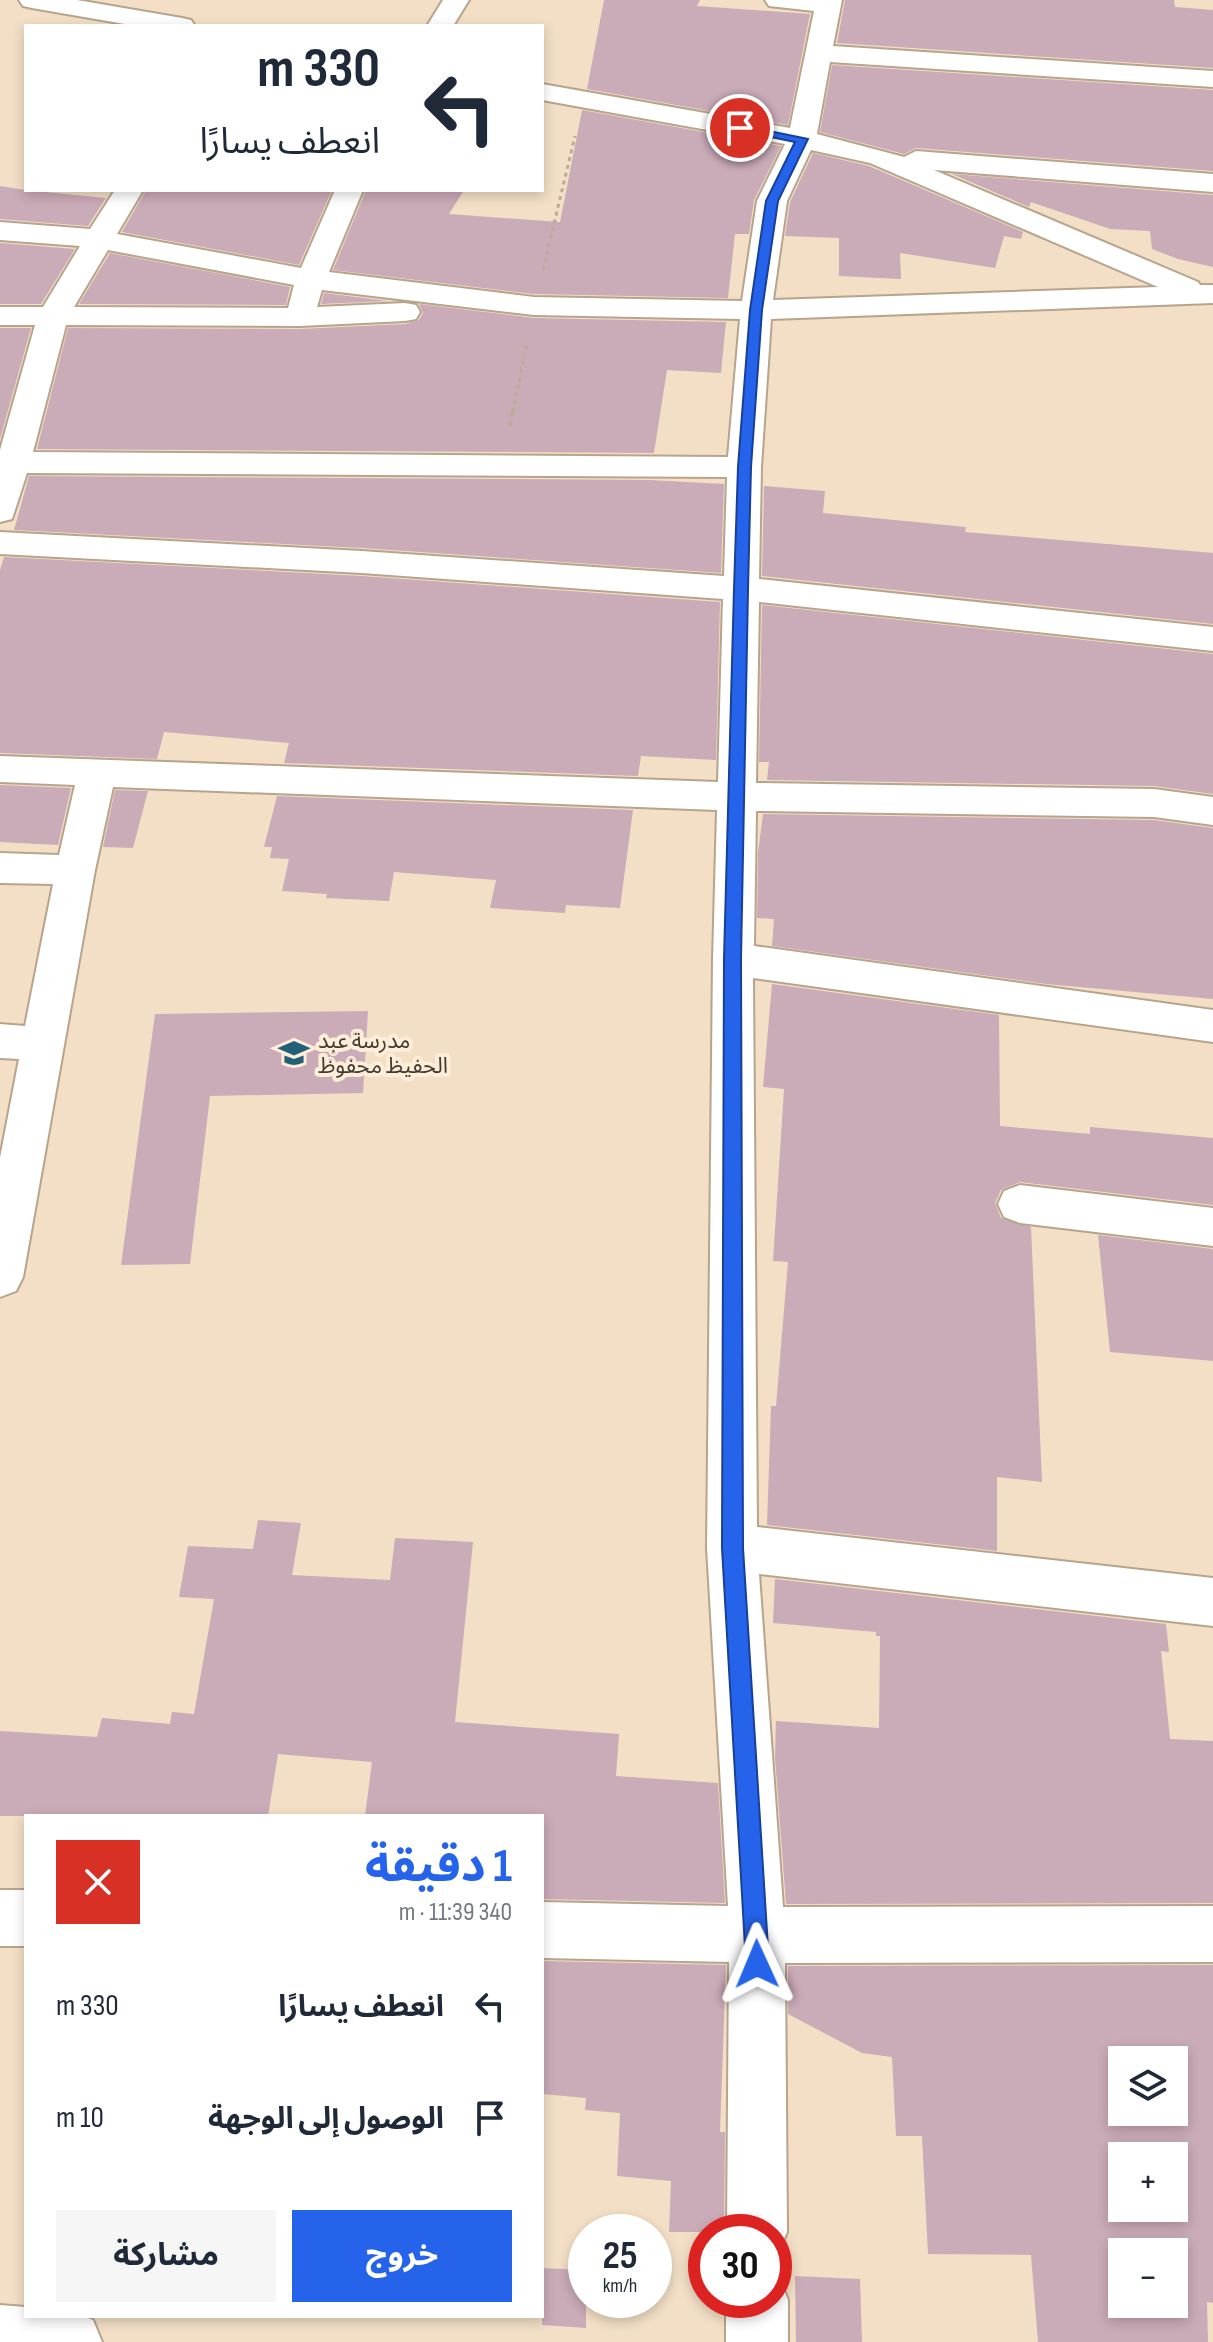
<!DOCTYPE html>
<html lang="ar">
<meta charset="utf-8">
<style>
body{margin:0;font-family:"Sofia Sans Condensed","Noto Sans Arabic",sans-serif;background:#f6f6f7;color:#1f2937;direction:rtl;height:100vh;display:flex;flex-direction:column;font-size:30px;white-space:nowrap}
*{box-sizing:border-box;margin:0}
p{font-size:26px;color:#747a83}
.icon{flex:none;width:44px;height:44px;fill:none;stroke:currentColor;stroke-width:2;stroke-linecap:round;stroke-linejoin:round}
.map{position:relative;flex:1;overflow:hidden;direction:ltr}
.side{position:absolute;left:24px;top:1814px;width:520px;height:504px;display:flex;flex-direction:column;background:#fff;border-radius:0px;box-shadow:0 4px 12px #0003;direction:rtl}
.side>*{flex:none}
.banner{position:absolute;left:24px;top:24px;width:520px;height:168px;border-radius:0px;box-shadow:0 4px 12px #0003;direction:rtl;background:#fff;color:#1f2937;overflow:hidden}
.buttons{position:absolute;left:1108px;top:2046px;display:grid;gap:16px}
.buttons a{display:grid;place-items:center;width:80px;height:80px;border-radius:0px;background:#fff;box-shadow:0 4px 12px #0003;font-size:40px}
.speed{position:absolute;left:568px;top:2214px;display:flex;gap:16px;font-size:40px;font-weight:700;text-align:center}
.speed>*{display:grid;place-content:center;width:104px;height:104px;border-radius:50%;background:#fff;box-shadow:0 4px 12px #0003;line-height:1}
.speed small{font-size:20px;font-weight:400}
.speed .limit{border:12px solid #d22;background:#fff;color:#111}
.pin{position:absolute;display:grid;place-items:center;width:68px;height:68px;color:#fff;margin:-34px;border:4px solid #fff;border-radius:50%;box-shadow:0 2px 8px #0007}
.me{position:absolute;width:88px;margin:-44px;rotate:359deg;stroke-linejoin:round;filter:drop-shadow(0 0 6px #0008)}
.turn{display:flex;align-items:center;gap:28px;height:168px;padding:0 32px;font-size:36px}
.turn .icon{width:104px;height:104px;stroke-width:2.5}
.turn b{display:block;font-size:56px;line-height:68px}
.round{display:grid;place-items:center;flex:none;width:84px;height:84px;border-radius:0px;background:#f6f6f7}
.headline{display:flex;align-items:center;justify-content:space-between;height:136px;padding:0 32px}
h1{font-size:48px;font-weight:700;line-height:60px;color:#2563eb}
.cta{display:flex;gap:16px;margin-top:auto;padding:16px 32px}
.cta a{flex:1;height:92px;border-radius:0px;background:#2563eb;color:#fff;font-size:32px;font-weight:700;line-height:92px;text-align:center}
.cta a+a{background:#f6f6f7;color:#1f2937}
ul{padding:0;list-style:none}
li{display:flex;align-items:center;gap:24px;height:112px;padding:0 32px}
li div{flex:1}
li b{display:block;font-size:30px}
li em{font-style:normal}
.map>svg:first-child{display:block}
.building{fill:#caabb8;fill-rule:evenodd}
.lines{fill:none;stroke-linecap:round;stroke-linejoin:round}
.minor-casing{stroke:#b7a48c;stroke-width:4}
.path-far1{stroke:#bcab97;stroke-width:3;stroke-dasharray:4 4;stroke-linecap:butt}
.path{stroke:#bcab97;stroke-width:4;stroke-dasharray:5 5;stroke-linecap:butt}
.minor{fill:#fff;fill-rule:evenodd}
.route{fill:#2563eb;stroke:#184099;stroke-width:2}
.labels{text-anchor:middle;stroke-width:8;stroke-linejoin:round;paint-order:stroke}
.poi-label{font-size:22px;fill:#423a30;stroke:#fdedd9;text-anchor:start}
</style>
<div class="map">
<svg width="1213" height="2342" viewBox="0 0 1213 2342">
<rect width="100%" height="100%" fill="#f3dfc6"/>
<g class="building">
<path d="M 604,0 L 700,0 L 697,6 L 810,14 L 788,125 L 587,89 Z"/>
<path d="M 845,0 L 1174,0 L 1175,7 L 1213,10 L 1213,68 L 837,43 Z"/>
<path d="M 832,65 L 1213,90 L 1213,171 L 916,148 L 904,154 L 820,132 Z"/>
<path d="M 582,110 L 781,146 L 754,200 L 749,234 L 735,234 L 728,298 L 534,294 L 333,270 L 366,190 L 464,190 L 449,214 L 560,222 Z"/>
<path d="M 813,153 L 869,166 L 1023,232 L 1021,239 L 1004,236 L 995,268 L 900,253 L 901,279 L 839,276 L 839,238 L 785,236 L 790,202 Z"/>
<path d="M 952,174 L 1213,195 L 1213,267 L 1178,259 L 1152,249 L 1150,231 L 1110,229 L 1031,202 L 1029,207 Z"/>
<path d="M 0,186 L 26,190 L 106,198 L 88,226 L 0,219 Z"/>
<path d="M 146,190 L 332,190 L 299,265 L 122,232 Z"/>
<path d="M 0,243 L 75,249 L 41,304 L 0,304 Z"/>
<path d="M 110,253 L 290,287 L 286,305 L 79,304 Z"/>
<path d="M 324,293 L 388,301 L 321,304 Z"/>
<path d="M 419,304 L 534,318 L 726,322 L 721,373 L 667,370 L 654,453 L 37,449 L 68,328 L 300,329 L 405,324 L 419,320 L 423,313 Z"/>
<path d="M 0,328 L 31,328 L 0,439 Z"/>
<path d="M 29,476 L 650,480 L 724,484 L 721,573 L 362,548 L 14,530 Z"/>
<path d="M 764,486 L 825,491 L 823,513 L 966,527 L 965,532 L 1213,553 L 1213,624 L 762,576 Z"/>
<path d="M 4,557 L 362,576 L 720,602 L 716,760 L 641,756 L 638,776 L 284,763 L 289,743 L 164,732 L 157,759 L 0,753 L 0,570 Z"/>
<path d="M 762,605 L 1213,654 L 1213,794 L 1154,786 L 767,780 L 769,762 L 759,762 Z"/>
<path d="M 0,785 L 71,788 L 58,845 L 0,842 Z"/>
<path d="M 115,790 L 148,791 L 133,848 L 103,847 Z"/>
<path d="M 277,796 L 633,810 L 620,908 L 566,905 L 565,913 L 490,908 L 496,880 L 394,872 L 389,901 L 326,898 L 327,894 L 282,891 L 289,859 L 270,858 L 272,847 L 264,847 Z"/>
<path d="M 763,814 L 1154,820 L 1213,828 L 1213,999 L 1046,984 L 772,946 L 774,919 L 757,918 L 758,853 Z"/>
<path d="M 772,984 L 999,1015 L 1000,1126 L 1090,1134 L 1090,1127 L 1213,1138 L 1213,1205 L 1020,1182 L 1001,1190 L 995,1203 L 1001,1218 L 1031,1227 L 1042,1482 L 997,1477 L 997,1551 L 767,1525 L 771,1406 L 776,1406 L 788,1262 L 773,1261 L 784,1089 L 763,1087 Z"/>
<path d="M 368,1011 L 363,1093 L 210,1096 L 190,1264 L 121,1265 L 155,1014 Z"/>
<path d="M 1098,1235 L 1213,1249 L 1213,1361 L 1110,1352 Z"/>
<path d="M 258,1520 L 301,1523 L 292,1575 L 390,1580 L 395,1538 L 473,1542 L 455,1722 L 619,1734 L 616,1776 L 718,1783 L 725,1903 L 542,1899 L 542,1816 L 365,1816 L 372,1762 L 278,1754 L 268,1816 L 0,1816 L 0,1731 L 97,1737 L 102,1718 L 170,1724 L 172,1712 L 194,1714 L 214,1599 L 179,1597 L 188,1546 L 253,1549 Z"/>
<path d="M 775,1579 L 1166,1624 L 1169,1652 L 1161,1651 L 1170,1739 L 1213,1741 L 1213,1903 L 786,1904 L 775,1758 L 776,1721 L 879,1728 L 880,1636 L 876,1636 L 876,1632 L 773,1623 Z"/>
<path d="M 542,1961 L 726,1965 L 720,2132 L 725,2132 L 724,2232 L 669,2232 L 671,2181 L 617,2176 L 620,2113 L 585,2110 L 586,2098 L 542,2094 Z"/>
<path d="M 1213,1965 L 1213,2303 L 1207,2302 L 1208,2342 L 1038,2342 L 1031,2255 L 928,2254 L 922,2136 L 896,2136 L 892,2057 L 862,2053 L 788,2014 L 788,1966 ZM 1122,2060 L 1174,2060 L 1174,2112 L 1122,2112 ZM 1122,2156 L 1174,2156 L 1174,2208 L 1122,2208 ZM 1122,2252 L 1174,2252 L 1174,2304 L 1122,2304 Z"/>
<path d="M 542,2268 L 586,2270 L 586,2328 L 542,2325 Z"/>
<path d="M 795,2276 L 860,2279 L 862,2342 L 796,2342 Z"/>
</g>
<g class="lines">
<g class="minor-casing">
<g id="minor">
<path d="M 19,0 L 77,0 L 182,18 L 191,20 L 195,26 L 136,26 L 32,8 L 23,6 Z"/>
<path d="M 443,0 L 469,0 L 453,26 L 427,26 Z"/>
<path d="M 765,0 L 842,0 L 833,46 L 1213,71 L 1213,87 L 830,62 L 817,134 L 904,157 L 916,151 L 1213,174 L 1213,192 L 934,170 L 1198,282 L 1200,285 L 1213,285 L 1213,303 L 771,319 L 761,467 L 759,579 L 1213,627 L 1213,651 L 759,602 L 756,783 L 1154,789 L 1213,797 L 1213,825 L 1154,817 L 756,811 L 754,946 L 1213,1010 L 1213,1042 L 753,978 L 757,1527 L 1213,1578 L 1213,1626 L 759,1574 L 783,1907 L 1213,1906 L 1213,1962 L 785,1963 L 787,2232 L 778,2253 L 774,2255 L 774,2232 L 727,2232 L 729,1962 L 542,1958 L 542,1902 L 728,1906 L 707,1548 L 713,959 L 717,810 L 113,787 L 95,870 L 23,1277 L 16,1291 L 0,1297 L 0,1158 L 19,1059 L 0,1058 L 0,1024 L 25,1026 L 53,884 L 0,883 L 0,853 L 59,855 L 75,785 L 0,782 L 0,756 L 718,782 L 723,599 L 362,573 L 0,554 L 0,532 L 362,551 L 724,576 L 727,477 L 27,473 L 12,519 L 0,522 L 0,450 L 35,325 L 0,325 L 0,307 L 43,307 L 80,246 L 0,240 L 0,222 L 90,229 L 115,190 L 143,190 L 117,234 L 301,268 L 335,190 L 363,190 L 329,272 L 534,297 L 742,301 L 757,201 L 785,144 L 542,100 L 542,84 L 790,128 L 814,11 L 769,6 ZM 811,150 L 870,163 L 1158,287 L 773,300 L 787,201 ZM 108,250 L 294,285 L 288,308 L 74,307 ZM 322,290 L 534,315 L 740,319 L 728,457 L 33,452 L 66,325 L 300,326 L 405,321 L 416,319 L 420,312 L 416,305 L 405,303 L 317,307 Z"/>
<path d="M 1020,1185 L 1213,1208 L 1213,1246 L 1020,1223 L 1004,1217 L 998,1204 L 1004,1191 Z"/>
<rect x="0" y="1890" width="26" height="56"/>
<path d="M 774,2276 L 779,2278 L 788,2300 L 788,2342 L 726,2342 L 726,2300 L 774,2300 Z"/>
<path d="M 0,2305 L 26,2307 L 26,2316 L 83,2316 L 93,2320 L 102,2342 L 0,2342 Z"/>
</g>
</g>
<g class="path-far1">
<path d="M 543,270 L 575,136"/>
<path d="M 513,412 L 527,342"/>
</g>
<path class="path" d="M 510,426 L 513,410"/>
<use href="#minor" class="minor"/>
</g>
<path class="route" d="M 740,125 L 808,139 L 778,201 L 762,310 L 751,467 L 748,589 L 741,959 L 743,1548 L 769,1964 L 765,1973 L 757,1976 L 749,1973 L 746,1964 L 722,1548 L 724,959 L 734,589 L 738,467 L 750,310 L 766,201 L 795,142 L 736,130 L 736,126 Z"/>
<defs>
<g id="school-bare" transform="scale(2.4)"><path d="M0-5L7-2L0 1L-7-2ZM-4 1L0 2.5L4 1V4Q0 6-4 4Z" fill="#226077" stroke="#fdedd9" stroke-width="2.5" paint-order="stroke"/></g>
</defs>
<g fill-rule="evenodd">
<use href="#school-bare" x="294" y="1053"/>
</g>
<g class="labels">
<g class="poi-label">
<text x="318" y="1048">مدرسة عبد<tspan x="318" dy="25">الحفيظ محفوظ</tspan></text>
</g>
</g>
</svg>
<div class="buttons">
<a><svg class="icon" aria-label="layers" viewBox="0 0 24 24"><path d="M12 4l9 5-9 5-9-5zM3 14l9 5 9-5"/></svg></a>
<a>+</a>
<a>−</a>
</div>
<div class="speed"><div>25<small>km/h</small></div><div class="limit">30</div></div>
<div class="pin" style="left:740px;top:128px;background:#d93025"><svg class="icon" aria-label="arrive" viewBox="0 0 24 24"><path d="M6 21V4h12l-3 4 3 4H6"/></svg></div>
<svg class="me" style="left:757px;top:1964px" viewBox="-20 -20 40 40"><path d="M0-17L14 15 0 8-14 15z" fill="#2563eb" stroke="#fff" stroke-width="4"/></svg>
<div class="banner">
<div class="turn"><svg class="icon" aria-label="left" viewBox="0 0 24 24"><path d="M17 20v-9H6M10 6l-5 5 5 5"/></svg><div><b>330 m</b>انعطف يسارًا</div></div>
</div>
<section class="side">
<div class="headline"><div><h1>1 دقيقة</h1><p>340 m · 11:39</p></div><a class="round" style="background:#d93025;color:#fff"><svg class="icon" aria-label="close" viewBox="0 0 24 24"><path d="M6 6l12 12M18 6L6 18"/></svg></a></div>
<ul>
<li><svg class="icon" aria-label="left" viewBox="0 0 24 24"><path d="M17 20v-9H6M10 6l-5 5 5 5"/></svg><div><b>انعطف يسارًا</b></div><em>330 m</em></li>
<li><svg class="icon" aria-label="arrive" viewBox="0 0 24 24"><path d="M6 21V4h12l-3 4 3 4H6"/></svg><div><b>الوصول إلى الوجهة</b></div><em>10 m</em></li>
</ul>
<div class="cta"><a>خروج</a><a>مشاركة</a></div>
</section>
</div>
